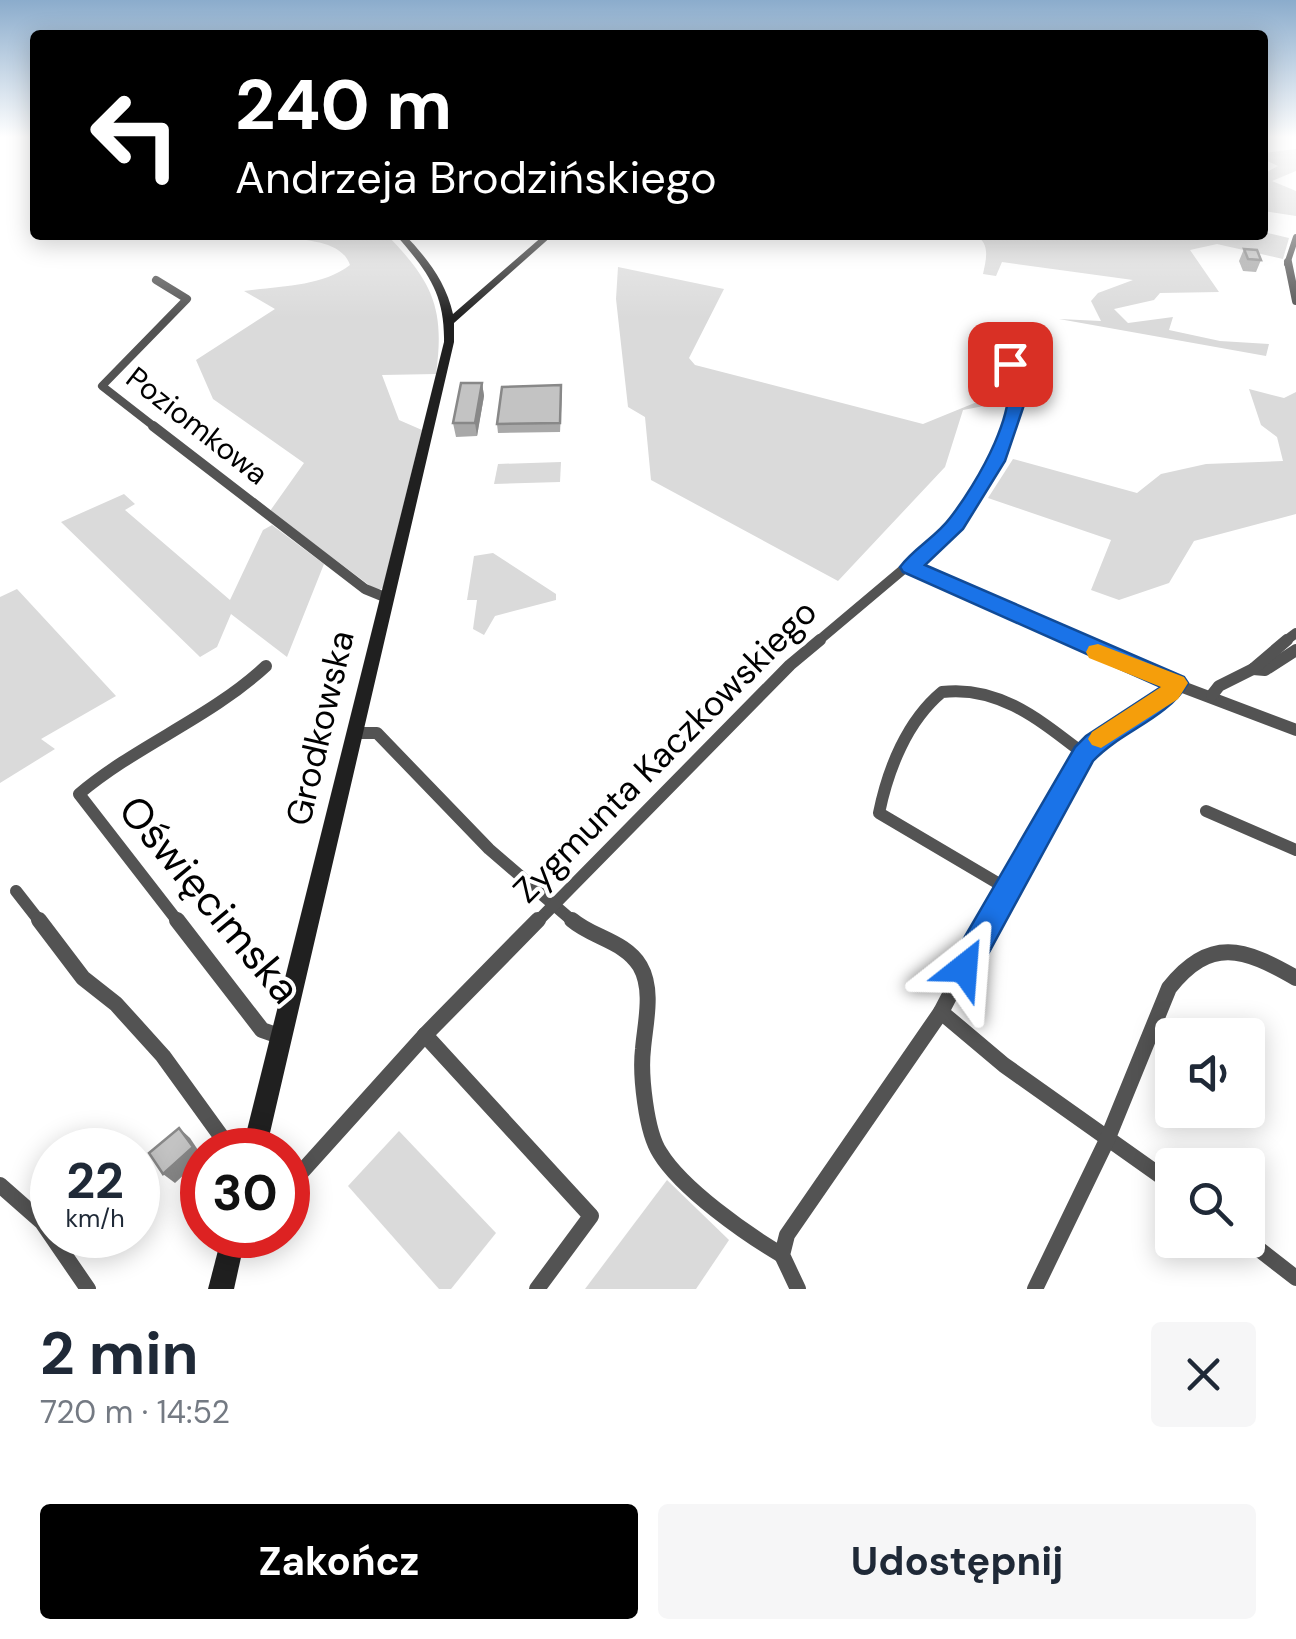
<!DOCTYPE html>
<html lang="pl">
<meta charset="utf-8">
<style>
body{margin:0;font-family:"DM Sans",sans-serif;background:#f6f6f7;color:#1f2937;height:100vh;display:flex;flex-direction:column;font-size:38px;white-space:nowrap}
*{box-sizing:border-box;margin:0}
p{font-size:32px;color:#747a83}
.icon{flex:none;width:55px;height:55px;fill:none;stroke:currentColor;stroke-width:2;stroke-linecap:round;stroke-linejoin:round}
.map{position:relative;height:1289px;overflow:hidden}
.sheet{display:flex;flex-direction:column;background:#fff;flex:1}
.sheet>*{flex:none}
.top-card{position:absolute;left:30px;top:30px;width:1238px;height:210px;border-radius:10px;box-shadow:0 5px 25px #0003;background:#000;color:#fff;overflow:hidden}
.fabs{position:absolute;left:1155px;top:1018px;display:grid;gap:20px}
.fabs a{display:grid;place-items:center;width:110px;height:110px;border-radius:10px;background:#fff;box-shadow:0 5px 25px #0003;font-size:50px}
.speed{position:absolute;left:30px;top:1128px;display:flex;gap:20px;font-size:50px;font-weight:700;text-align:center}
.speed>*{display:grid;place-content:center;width:130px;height:130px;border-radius:50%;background:#fff;box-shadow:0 5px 25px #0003;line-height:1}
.speed small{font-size:25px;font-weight:400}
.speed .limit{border:15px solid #d22;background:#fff;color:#111}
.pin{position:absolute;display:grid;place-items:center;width:85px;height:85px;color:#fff;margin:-42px;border-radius:20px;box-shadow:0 5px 15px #0006}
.me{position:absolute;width:110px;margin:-55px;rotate:28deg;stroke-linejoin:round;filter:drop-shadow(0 0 8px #0008)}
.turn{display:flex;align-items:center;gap:35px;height:210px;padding:0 40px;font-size:45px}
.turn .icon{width:130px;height:130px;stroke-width:2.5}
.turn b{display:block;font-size:70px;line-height:85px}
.round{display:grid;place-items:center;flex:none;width:105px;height:105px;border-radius:10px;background:#f6f6f7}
.headline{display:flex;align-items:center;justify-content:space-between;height:170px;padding:0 40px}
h1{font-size:60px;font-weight:700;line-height:75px}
.cta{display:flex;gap:20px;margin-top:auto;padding:20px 40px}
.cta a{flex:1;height:115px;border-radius:10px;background:#000;color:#fff;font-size:40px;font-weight:700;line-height:115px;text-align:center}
.cta a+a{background:#f6f6f7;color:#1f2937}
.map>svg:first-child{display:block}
.green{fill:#dadada}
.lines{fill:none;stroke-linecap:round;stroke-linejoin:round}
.minor-far4{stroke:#535353;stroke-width:6}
.minor-far3{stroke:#535353;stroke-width:8}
.minor-far2{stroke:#535353;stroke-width:10}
.minor-far1{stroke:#535353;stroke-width:12}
.minor{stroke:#535353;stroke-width:16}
.secondary{fill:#202020;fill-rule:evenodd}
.wall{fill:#a8a8a8}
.shaded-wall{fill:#888}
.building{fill:#c3c3c3;stroke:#888;stroke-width:2.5}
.route{fill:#1a73e8;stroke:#114b97;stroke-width:2.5}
.slow{fill:#f59e0b}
.labels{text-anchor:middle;stroke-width:8;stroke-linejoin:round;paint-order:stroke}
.far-street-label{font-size:30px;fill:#000;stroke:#fff}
.street-label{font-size:35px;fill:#000;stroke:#fff}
.near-street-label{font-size:42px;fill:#000;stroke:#fff}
</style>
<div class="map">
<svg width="1296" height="1289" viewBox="0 0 1296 1289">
<rect width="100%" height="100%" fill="#fff"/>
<g class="green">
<path d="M 1296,149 L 1296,171 L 1272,181 L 1296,191 L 1296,216 L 1263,211 L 1263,174 L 1278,166 L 1263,159 L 1263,153 Z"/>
<path d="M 1263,232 L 1289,238 L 1283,259 L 1217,244 L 1190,250 L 1219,292 L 1160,293 L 1154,300 L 1114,309 L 1128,323 L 1173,317 L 1169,330 L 1220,341 L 1269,344 L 1266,356 L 1059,319 L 1101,321 L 1091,301 L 1098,293 L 1133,280 L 1002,262 L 996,276 L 983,274 C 986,260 991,243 975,235 L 1262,235 Z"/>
<path d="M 281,235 L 387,235 C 433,282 445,309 436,374 L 382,375 L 399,420 L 422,430 L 383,588 L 377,591 L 270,511 L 304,463 L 213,399 L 196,360 L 275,309 L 244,291 C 278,286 322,287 350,265 C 341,239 304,242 281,235 Z"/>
<path d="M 618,267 L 724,289 L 689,358 L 695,365 L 923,424 L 999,393 L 1005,383 L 1002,362 L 1005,362 L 1016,384 L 1024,386 L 1026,398 L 963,410 L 945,467 L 838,581 L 651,480 L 645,417 L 628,407 L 616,299 Z"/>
<path d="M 1249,389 L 1284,398 L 1296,392 L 1296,514 L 1194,541 L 1169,583 L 1119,600 L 1091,590 L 1111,540 L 988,498 L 1013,459 L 1137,493 L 1161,474 L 1206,464 L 1283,461 L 1277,437 L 1261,425 Z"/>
<path d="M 561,462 L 560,482 L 494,484 L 498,464 Z"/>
<path d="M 124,494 L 135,504 L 125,510 L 230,600 L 263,530 L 272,525 L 324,564 L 287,657 L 231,614 L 217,647 L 200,657 L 61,522 Z"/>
<path d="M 493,553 L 556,594 L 556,600 L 495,616 L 484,635 L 473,629 L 477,600 L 467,600 L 474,556 Z"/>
<path d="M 17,589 L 116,696 L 41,739 L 55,749 L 0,783 L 0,597 Z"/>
<path d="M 399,1131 L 496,1233 L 451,1289 L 439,1289 L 348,1186 Z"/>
<path d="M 667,1180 L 729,1240 L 696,1289 L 585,1289 Z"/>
</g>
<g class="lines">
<path class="minor-far4" d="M 1287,264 L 1296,237"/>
<g class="minor-far3">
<path d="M 1288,262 L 1296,301"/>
<path d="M 156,280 L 187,299 L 102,386 L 156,428"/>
<path d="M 1007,360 C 1024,385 1017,401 1008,428"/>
</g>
<g class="minor-far2">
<path d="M 153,426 L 365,589 L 387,598"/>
<path d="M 910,567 L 1077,642"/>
<path d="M 817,642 L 956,525 L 996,461 L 1009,426"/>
<path d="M 1284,642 L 1296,633"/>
</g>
<g class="minor-far1">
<path d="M 1072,640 L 1143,672 L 1296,730"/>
<path d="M 1253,669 L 1265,670 L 1296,650"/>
<path d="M 1212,695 L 1219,686 L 1253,669 L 1287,640"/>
<path d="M 355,733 L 377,733 L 489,849 L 575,923"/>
<path d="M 1206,811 L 1296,850"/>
<path d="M 1006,888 L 879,813 C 888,769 907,721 942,692 C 999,685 1041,721 1084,754"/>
<path d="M 16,891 L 41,923"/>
<path d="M 179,923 L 79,794 C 137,745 210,718 266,666"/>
<path d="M 536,923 L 790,665 L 820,640"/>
<path d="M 988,923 L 1084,754 L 1170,693 L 1176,683"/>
</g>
<g class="minor">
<path d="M 39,920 L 83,978 L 116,1004 L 163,1056 L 231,1150"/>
<path d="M 177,920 L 262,1030 L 282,1037"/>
<path d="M 572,920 C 593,938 625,941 640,966 C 654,990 645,1024 643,1049 C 640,1074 646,1132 660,1153 C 682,1189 746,1234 782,1255"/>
<path d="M 941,1012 L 1004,1065 L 1172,1184"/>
<path d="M 425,1035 L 591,1216 L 537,1289"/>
<path d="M 0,1185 L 42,1222 L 88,1289"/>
<path d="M 288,1187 L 425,1035 L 538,920"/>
<path d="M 1247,1240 L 1296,1278"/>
<path d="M 798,1289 L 782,1255 L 787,1235 L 941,1012 L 989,920"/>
<path d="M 1035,1289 L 1107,1140 L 1169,988 C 1210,936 1244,948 1296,978"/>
</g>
<g class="secondary">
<path d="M 396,235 L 405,235 C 427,258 446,282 453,314 L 544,235 L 553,235 L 454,323 L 454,342 L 266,1150 L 242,1150 L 444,342 C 445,293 427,271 396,235 Z"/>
<path d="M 222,1235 L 246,1235 L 234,1289 L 208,1289 Z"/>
</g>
</g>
<g class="wall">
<path d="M 1244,249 L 1261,260 L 1256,272 L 1243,271 L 1239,261 Z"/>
<path d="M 482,383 L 484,396 L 477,436 L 456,437 L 453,423 Z"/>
<path d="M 562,394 L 560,432 L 498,433 L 497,424 Z"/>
</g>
<g class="shaded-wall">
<path d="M 482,383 L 484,396 L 477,436 L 475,423 Z"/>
<path d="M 179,1128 L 190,1138 L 202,1156 L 202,1158 L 175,1183 L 163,1174 Z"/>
</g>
<g class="building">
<path d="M 1244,249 L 1257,250 L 1261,260 L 1248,259 Z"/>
<path d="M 461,383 L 482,383 L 475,423 L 453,423 Z"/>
<path d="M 561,385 L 560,423 L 497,424 L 502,387 Z"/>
<path d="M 179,1128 L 193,1147 L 163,1174 L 149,1153 Z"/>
</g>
<linearGradient id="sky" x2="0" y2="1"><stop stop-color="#8baccc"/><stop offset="0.43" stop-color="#fff"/><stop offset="1" stop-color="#fff" stop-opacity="0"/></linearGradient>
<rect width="1296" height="318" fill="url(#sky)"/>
<path class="route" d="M 1010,359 L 1016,361 L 1027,376 L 1027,396 L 1005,461 L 963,529 L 925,565 L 1184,677 L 1188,683 C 1167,719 1121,731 1093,761 L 975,978 L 964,982 L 953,978 L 948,968 L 953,957 L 1075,747 L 1086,736 L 1161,687 L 903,572 L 900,567 C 914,548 936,537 950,518 C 975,486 1027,401 1002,364 Z"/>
<path class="slow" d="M 1098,644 L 1184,677 L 1188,683 L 1178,699 L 1101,748 L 1092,745 L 1088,739 L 1092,732 L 1161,687 L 1089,658 L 1086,652 L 1089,646 Z"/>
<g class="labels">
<g class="far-street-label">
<text transform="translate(197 426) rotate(38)" y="10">Poziomkowa</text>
</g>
<g class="street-label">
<text transform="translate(320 728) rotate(-77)" y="12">Grodkowska</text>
<text transform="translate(665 751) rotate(-45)" y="12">Zygmunta Kaczkowskiego</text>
</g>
<g class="near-street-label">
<text transform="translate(210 899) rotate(50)" y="15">Oświęcimska</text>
</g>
</g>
</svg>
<div class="fabs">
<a><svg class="icon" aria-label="sound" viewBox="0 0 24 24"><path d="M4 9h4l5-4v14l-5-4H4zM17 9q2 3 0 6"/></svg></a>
<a><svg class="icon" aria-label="search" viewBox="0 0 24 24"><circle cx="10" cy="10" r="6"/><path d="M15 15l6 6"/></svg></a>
</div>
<div class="speed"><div>22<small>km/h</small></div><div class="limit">30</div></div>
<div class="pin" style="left:1010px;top:364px;background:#d93025"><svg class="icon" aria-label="arrive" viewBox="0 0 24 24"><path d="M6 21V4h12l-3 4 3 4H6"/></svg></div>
<svg class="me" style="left:964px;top:968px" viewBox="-20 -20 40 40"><path d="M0-17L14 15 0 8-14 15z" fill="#1a73e8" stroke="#fff" stroke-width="4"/></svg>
<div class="top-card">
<div class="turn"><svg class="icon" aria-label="left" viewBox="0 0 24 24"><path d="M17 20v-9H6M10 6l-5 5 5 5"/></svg><div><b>240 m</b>Andrzeja Brodzińskiego</div></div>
</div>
</div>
<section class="sheet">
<div class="headline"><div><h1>2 min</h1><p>720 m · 14:52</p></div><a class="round"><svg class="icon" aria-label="close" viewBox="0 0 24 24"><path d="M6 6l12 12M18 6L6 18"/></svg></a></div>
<div class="cta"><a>Zakończ</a><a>Udostępnij</a></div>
</section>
